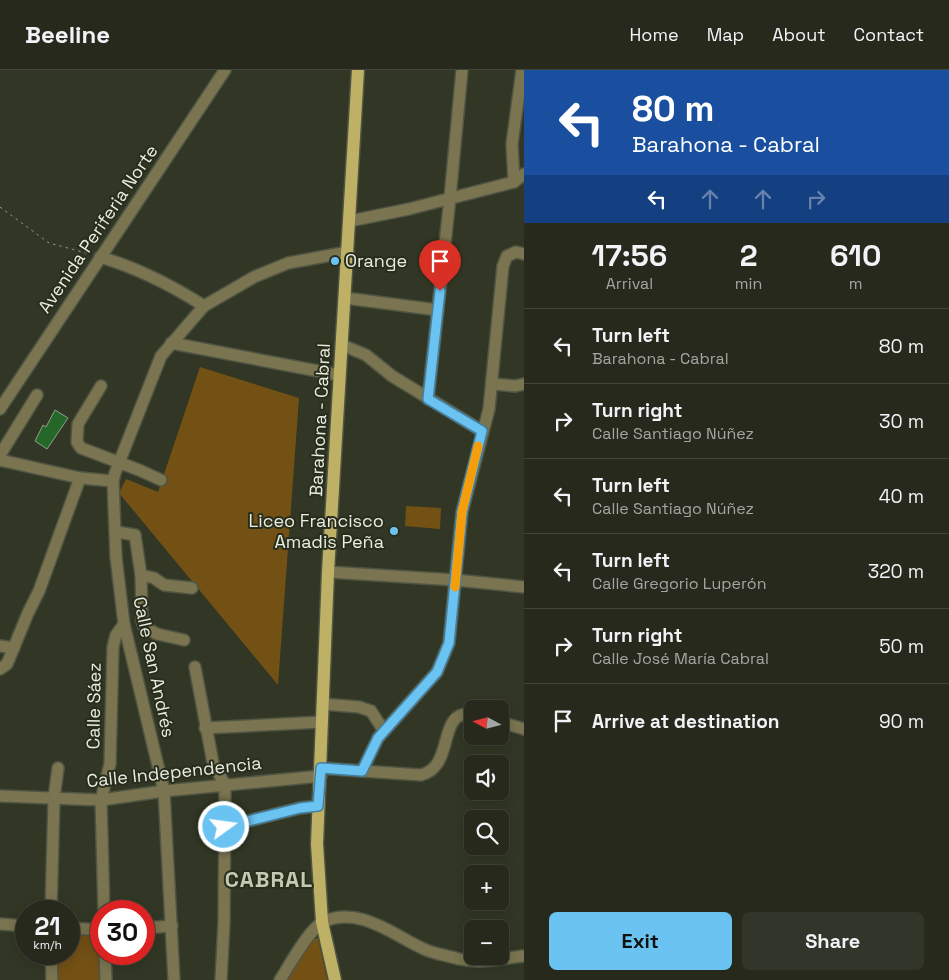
<!DOCTYPE html>
<meta charset="utf-8">
<style>
body{margin:0;font-family:"Space Grotesk",sans-serif;background:#323529;color:#f1f3f6;height:100vh;display:flex;flex-direction:column;font-size:19px;white-space:nowrap}
*{box-sizing:border-box;margin:0}
p{font-size:16px;color:#a4a6a3}
.icon{flex:none;width:28px;height:28px;fill:none;stroke:currentColor;stroke-width:2;stroke-linecap:round;stroke-linejoin:round}
.map{position:relative;flex:1;overflow:hidden}
.drawer{display:flex;flex-direction:column;background:#26291c;width:425px}
.drawer>*{flex:none}
.hud{background:#1a4fa0;color:#fff;overflow:hidden}
.needle{width:32px;rotate:277deg}
.controls{position:absolute;left:464px;top:630px;display:grid;gap:10px}
.controls a{display:grid;place-items:center;width:45px;height:45px;border-radius:8px;background:#26291c;box-shadow:0 2px 12px #0003,0 0 0 1px #42453b;font-size:25px}
.speed{position:absolute;left:15px;top:830px;display:flex;gap:10px;font-size:25px;font-weight:700;text-align:center}
.speed>*{display:grid;place-content:center;width:65px;height:65px;border-radius:50%;background:#26291c;box-shadow:0 2px 12px #0003,0 0 0 1px #42453b;line-height:1}
.speed small{font-size:12px;font-weight:400}
.speed .limit{border:8px solid #d22;background:#fff;color:#111}
.pin{position:absolute;display:grid;place-items:center;width:42px;height:42px;color:#fff;margin:-51px -21px;border-radius:50% 50% 50% 0;rotate:-45deg;box-shadow:0 0 5px #0007}
.pin .icon{rotate:45deg}
.me{position:absolute;width:55px;margin:-28px;rotate:76deg;stroke-linejoin:round;filter:drop-shadow(0 0 4px #0008)}
.turn{display:flex;align-items:center;gap:18px;height:105px;padding:0 25px;font-size:22px}
.turn .icon{width:65px;height:65px;stroke-width:2.5}
.turn b{display:block;font-size:35px;line-height:42px}
.lanes{display:flex;align-items:center;height:48px;padding:0 25px;background:#0003;justify-content:center;gap:25px;direction:ltr}
.lanes .off{opacity:.35}
.eta{display:flex;justify-content:space-evenly;align-items:center;height:85px;text-align:center}
.eta b{font-size:30px;font-weight:700;line-height:35px}
.action{display:flex;gap:10px;margin-top:auto;padding:10px 25px}
.action a{flex:1;height:58px;border-radius:8px;background:#6ac3f1;color:#111;font-size:20px;font-weight:700;line-height:58px;text-align:center}
.action a+a{background:#323529;color:#f1f3f6}
ul{padding:0;list-style:none}
li{display:flex;align-items:center;gap:15px;height:75px;padding:0 25px;border-top:1px solid #42453b}
li div{flex:1}
li b{display:block;font-size:19px}
li em{font-style:normal}
header{display:flex;align-items:center;gap:30px;box-sizing:border-box;height:70px;padding:0 25px;background:#26291c;border-bottom:1px solid #42453b}
header strong{font-size:24px}
nav{display:flex;gap:28px;margin-inline-start:auto;font-size:18px}
main{display:flex;flex:1;min-height:0}
.map>svg:first-child{display:block}
.green{fill:#735115}
.building{fill:#256729;stroke:#8e9e8d}
.lines{fill:none;stroke-linecap:round;stroke-linejoin:round}
.minor-casing{stroke:#4f5443;stroke-width:14}
.major-casing{stroke:#4f5443;stroke-width:15}
.path{stroke:#939889;stroke-width:1;stroke-dasharray:2.5 4;stroke-linecap:butt}
.minor{stroke:#7a7450;stroke-width:11}
.major{stroke:#beb165;stroke-width:12}
.route-casing{stroke:#457f9d;stroke-width:12}
.route{stroke:#6ac3f1;stroke-width:9}
.slow{stroke:#f59e0b;stroke-width:9}
.poi-dot{fill:#6ac3f1;stroke:#282d1c;stroke-width:2}
.labels{text-anchor:middle;stroke-width:4;stroke-linejoin:round;paint-order:stroke}
.street-label{font-size:18px;fill:#e9ede1;stroke:#282d1c}
.poi-label{font-size:18px;fill:#e9ede1;stroke:#282d1c;text-anchor:start}
.district-label{font-size:22px;font-weight:bold;letter-spacing:1px;fill:#c3cab4;stroke:#282d1c}
</style>
<header>
<strong>Beeline</strong>
<nav><a>Home</a><a>Map</a><a>About</a><a>Contact</a></nav>
</header>
<main>
<div class="map">
<svg width="524" height="910" viewBox="0 0 524 910">
<rect width="100%" height="100%" fill="#323725"/>
<g class="green">
<path d="M 200,297 L 299,328 L 278,615 L 119,423 L 126,409 L 158,422 Z"/>
<path d="M 406,436 L 441,438 L 440,459 L 405,456 Z"/>
<path d="M 69,862 L 101,864 L 102,910 L 56,910 L 56,884 L 69,884 Z"/>
<path d="M 318,868 L 327,910 L 284,910 L 312,870 Z"/>
</g>
<path class="building" d="M 55,340 L 68,348 L 47,379 L 35,371 L 43,355 L 46,357 Z"/>
<g class="lines">
<g class="minor-casing">
<g id="minor">
<path d="M 514,112 L 512,74 L 522,0"/>
<path d="M 350,151 L 409,139 L 514,112 L 524,104"/>
<path d="M 100,187 C 138,198 171,215 204,236"/>
<path d="M 345,228 L 438,240"/>
<path d="M 171,273 L 339,305"/>
<path d="M 342,275 L 366,285 L 392,306 L 482,361"/>
<path d="M 493,314 L 515,316 L 524,314"/>
<path d="M 101,316 L 78,354 L 77,372 L 81,378 L 139,400 L 161,410"/>
<path d="M 428,329 L 450,128 L 462,0"/>
<path d="M 0,339 L 225,0"/>
<path d="M 0,385 L 37,325"/>
<path d="M 0,390 L 80,408 L 113,411"/>
<path d="M 117,462 L 135,465 L 141,505 L 154,508 L 164,515 L 192,518"/>
<path d="M 328,502 L 455,510 L 524,517"/>
<path d="M 141,505 L 142,550 L 144,557 L 157,564 L 184,570"/>
<path d="M 0,576 L 14,578"/>
<path d="M 195,597 L 213,693 L 225,715 L 224,853 L 221,910"/>
<path d="M 0,599 L 7,594 L 28,543 L 39,521 L 80,408"/>
<path d="M 323,634 L 359,637 L 371,641 L 384,661"/>
<path d="M 500,652 L 524,659"/>
<path d="M 205,658 L 322,652"/>
<path d="M 321,698 L 362,701 L 378,668 L 437,602 L 449,573 L 462,442 L 489,339 L 503,196 L 507,186 L 516,182 L 524,184"/>
<path d="M 362,701 L 421,705 C 456,696 436,640 472,644"/>
<path d="M 0,726 L 101,730 L 164,721 L 321,706"/>
<path d="M 224,757 L 300,738 L 319,736"/>
<path d="M 51,841 L 54,728 L 58,698"/>
<path d="M 104,841 L 101,730 L 110,694 L 113,577 L 116,565 L 124,554"/>
<path d="M 0,854 L 26,856"/>
<path d="M 69,858 L 101,860"/>
<path d="M 144,858 L 172,856"/>
<path d="M 51,884 L 52,910"/>
<path d="M 105,884 L 106,910"/>
<path d="M 174,910 L 164,721 L 124,554 L 116,487 L 113,411 L 115,403 L 161,286 L 204,236 L 254,207 L 288,193 L 348,182"/>
<path d="M 280,910 C 289,896 309,859 323,852 C 360,835 394,866 426,880 C 436,884 449,886 459,889 C 480,894 504,888 524,886"/>
</g>
</g>
<g class="major-casing">
<path id="major" d="M 335,910 L 322,852 L 317,774 L 328,502 L 358,0"/>
</g>
<path class="path" d="M 0,137 L 49,173 L 90,184"/>
<use href="#minor" class="minor"/>
<use href="#major" class="major"/>
</g>
<g class="lines">
<g class="route-casing">
<path id="route" d="M 224,757 L 300,738 L 318,736 L 321,698 L 362,701 L 378,668 L 437,602 L 449,573 L 462,442 L 482,361 L 428,329 L 440,221"/>
</g>
<use href="#route" class="route"/>
<path class="slow" d="M 455,517 L 462,442 L 478,376"/>
</g>
<g class="poi-dot">
<circle cx="335" cy="191" r="5"/>
<circle cx="394" cy="461" r="5"/>
</g>
<g class="labels">
<g class="street-label">
<text transform="translate(98 159) rotate(-56)" y="6">Avenida Periferia Norte</text>
<text transform="translate(320 350) rotate(-87)" y="6">Barahona - Cabral</text>
<text transform="translate(154 597) rotate(78)" y="6">Calle San Andrés</text>
<text transform="translate(94 636) rotate(-89)" y="6">Calle Sáez</text>
<text transform="translate(174 702) rotate(-6)" y="6">Calle Independencia</text>
</g>
<g class="poi-label">
<text x="345" y="197">Orange</text>
<text x="384" y="457" text-anchor="end">Liceo Francisco<tspan x="384" dy="21">Amadis Peña</tspan></text>
</g>
<g class="district-label">
<text x="269" y="817">CABRAL</text>
</g>
</g>
</svg>
<div class="controls">
<a><svg class="needle" viewBox="-14 -14 28 28"><path d="M0-13l5 13h-10z" fill="#e53935"/><path d="M0 13l5-13h-10z" fill="#a4a6a3"/></svg></a>
<a><svg class="icon" aria-label="sound" viewBox="0 0 24 24"><path d="M4 9h4l5-4v14l-5-4H4zM17 9q2 3 0 6"/></svg></a>
<a><svg class="icon" aria-label="search" viewBox="0 0 24 24"><circle cx="10" cy="10" r="6"/><path d="M15 15l6 6"/></svg></a>
<a>+</a>
<a>−</a>
</div>
<div class="speed"><div>21<small>km/h</small></div><div class="limit">30</div></div>
<div class="pin" style="left:440px;top:221px;background:#d93025"><svg class="icon" aria-label="arrive" viewBox="0 0 24 24"><path d="M6 21V4h12l-3 4 3 4H6"/></svg></div>
<svg class="me" style="left:224px;top:757px" viewBox="-20 -20 40 40"><circle r="17" fill="#6ac3f1" stroke="#fff" stroke-width="3"/><path d="M0-11L8 9 0 5-8 9z" fill="#fff"/></svg>
</div>
<section class="drawer">
<div class="hud">
<div class="turn"><svg class="icon" aria-label="left" viewBox="0 0 24 24"><path d="M17 20v-9H6M10 6l-5 5 5 5"/></svg><div><b>80 m</b>Barahona - Cabral</div></div>
<div class="lanes"><svg class="icon" aria-label="left" viewBox="0 0 24 24"><path d="M17 20v-9H6M10 6l-5 5 5 5"/></svg><svg class="icon off" aria-label="ahead" viewBox="0 0 24 24"><path d="M12 20V5M6 11l6-6 6 6"/></svg><svg class="icon off" aria-label="ahead" viewBox="0 0 24 24"><path d="M12 20V5M6 11l6-6 6 6"/></svg><svg class="icon off" aria-label="right" viewBox="0 0 24 24"><path d="M7 20v-9h11M14 6l5 5-5 5"/></svg></div>
</div>
<div class="eta">
<div><b>17:56</b><p>Arrival</p></div>
<div><b>2</b><p>min</p></div>
<div><b>610</b><p>m</p></div>
</div>
<ul>
<li><svg class="icon" aria-label="left" viewBox="0 0 24 24"><path d="M17 20v-9H6M10 6l-5 5 5 5"/></svg><div><b>Turn left</b><p>Barahona - Cabral</p></div><em>80 m</em></li>
<li><svg class="icon" aria-label="right" viewBox="0 0 24 24"><path d="M7 20v-9h11M14 6l5 5-5 5"/></svg><div><b>Turn right</b><p>Calle Santiago Núñez</p></div><em>30 m</em></li>
<li><svg class="icon" aria-label="left" viewBox="0 0 24 24"><path d="M17 20v-9H6M10 6l-5 5 5 5"/></svg><div><b>Turn left</b><p>Calle Santiago Núñez</p></div><em>40 m</em></li>
<li><svg class="icon" aria-label="left" viewBox="0 0 24 24"><path d="M17 20v-9H6M10 6l-5 5 5 5"/></svg><div><b>Turn left</b><p>Calle Gregorio Luperón</p></div><em>320 m</em></li>
<li><svg class="icon" aria-label="right" viewBox="0 0 24 24"><path d="M7 20v-9h11M14 6l5 5-5 5"/></svg><div><b>Turn right</b><p>Calle José María Cabral</p></div><em>50 m</em></li>
<li><svg class="icon" aria-label="arrive" viewBox="0 0 24 24"><path d="M6 21V4h12l-3 4 3 4H6"/></svg><div><b>Arrive at destination</b></div><em>90 m</em></li>
</ul>
<div class="action"><a>Exit</a><a>Share</a></div>
</section>
</main>
